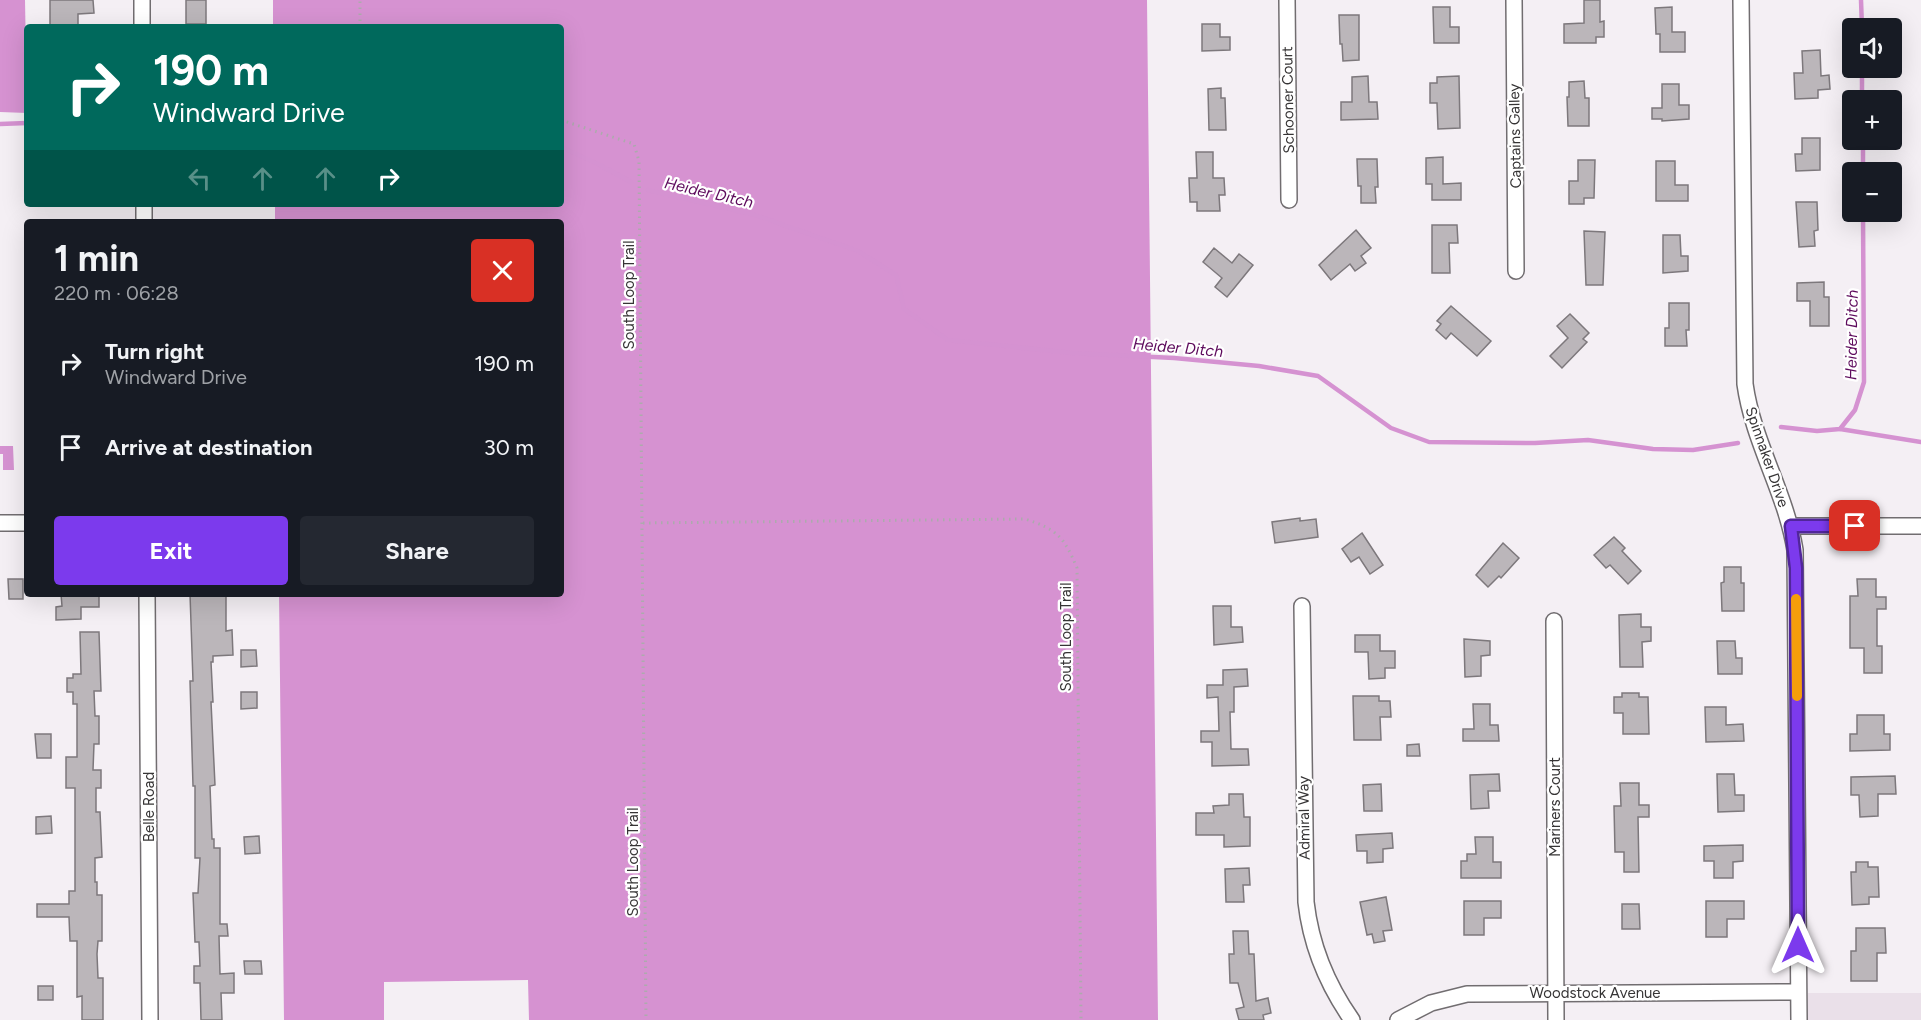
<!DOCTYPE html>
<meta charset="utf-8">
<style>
body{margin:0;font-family:Figtree,sans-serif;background:#242831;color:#f1f3f6;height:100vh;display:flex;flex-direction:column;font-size:22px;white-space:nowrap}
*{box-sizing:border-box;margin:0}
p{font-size:20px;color:#9ea1a6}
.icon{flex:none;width:33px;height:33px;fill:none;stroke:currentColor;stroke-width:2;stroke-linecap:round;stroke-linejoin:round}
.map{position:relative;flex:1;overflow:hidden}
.panel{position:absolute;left:24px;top:219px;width:540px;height:378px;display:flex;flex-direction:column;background:#171b24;border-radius:6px;box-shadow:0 6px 24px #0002}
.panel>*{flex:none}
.guide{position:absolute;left:24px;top:24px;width:540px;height:183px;border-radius:6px;box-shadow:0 6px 24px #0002;background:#00695c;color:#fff;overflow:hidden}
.controls{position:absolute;left:1842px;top:18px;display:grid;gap:12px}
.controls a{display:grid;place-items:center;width:60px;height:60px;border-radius:6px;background:#171b24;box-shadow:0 6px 24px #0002;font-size:30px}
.pin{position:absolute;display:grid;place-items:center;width:51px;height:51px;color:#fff;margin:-26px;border-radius:12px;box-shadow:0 3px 9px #0006}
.me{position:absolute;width:66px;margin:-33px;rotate:0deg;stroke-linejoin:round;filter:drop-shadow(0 0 4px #0008)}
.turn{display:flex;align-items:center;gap:21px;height:126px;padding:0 30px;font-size:27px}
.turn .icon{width:78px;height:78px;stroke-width:2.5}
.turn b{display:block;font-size:42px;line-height:51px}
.lanes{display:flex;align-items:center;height:57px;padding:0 30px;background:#0003;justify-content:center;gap:30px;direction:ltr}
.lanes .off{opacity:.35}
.round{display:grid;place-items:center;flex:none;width:63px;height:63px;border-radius:6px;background:#242831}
.overview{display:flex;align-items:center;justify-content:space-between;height:102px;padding:0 30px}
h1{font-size:36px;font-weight:700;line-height:45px}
.button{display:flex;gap:12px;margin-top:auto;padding:12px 30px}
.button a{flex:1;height:69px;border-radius:6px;background:#7c3aed;color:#fff;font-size:24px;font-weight:700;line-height:69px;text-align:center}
.button a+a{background:#242831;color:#f1f3f6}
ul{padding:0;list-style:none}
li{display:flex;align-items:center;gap:18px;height:84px;padding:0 30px}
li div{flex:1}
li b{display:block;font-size:22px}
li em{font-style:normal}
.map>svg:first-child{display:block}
.built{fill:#eae0e9}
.forest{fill:#d692d1}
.water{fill:#d592d1}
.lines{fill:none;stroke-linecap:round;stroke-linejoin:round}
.stream{stroke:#d592d1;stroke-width:4.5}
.building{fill:#bbb6ba;stroke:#7d787c;stroke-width:1.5}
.street-casing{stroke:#716d70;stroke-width:18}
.path{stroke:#adaaad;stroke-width:3;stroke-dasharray:1.5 4.5;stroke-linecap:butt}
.street{stroke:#fff;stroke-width:15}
.route-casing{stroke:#51269a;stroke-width:15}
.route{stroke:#7c3aed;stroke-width:10}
.slow{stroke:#f59e0b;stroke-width:10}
.labels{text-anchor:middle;stroke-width:4.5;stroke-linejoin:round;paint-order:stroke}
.street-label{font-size:15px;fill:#363435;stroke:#fff}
.water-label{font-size:16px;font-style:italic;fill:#5d0a5c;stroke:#fff}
</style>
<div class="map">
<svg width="1921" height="1020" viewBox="0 0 1921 1020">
<rect width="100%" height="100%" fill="#f4eff4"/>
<rect class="built" x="1808" y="993" width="113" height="27"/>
<g class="forest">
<path d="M 0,0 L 25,0 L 27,113 L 0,112 Z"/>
<path d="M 273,0 L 1147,0 L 1158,1020 L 529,1020 L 528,980 L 384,982 L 384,1020 L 284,1020 L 279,594 L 561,594 L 561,222 L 275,222 L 275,204 L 561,204 L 561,27 L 273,27 Z"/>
</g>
<path class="water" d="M 0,446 L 13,446 L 14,470 L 3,470 L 3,454 L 0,454 Z"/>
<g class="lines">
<g class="stream">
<path d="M 1861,0 L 1862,28"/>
<path d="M 1862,68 L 1862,100"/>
<path d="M 0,124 L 27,123"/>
<path d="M 1863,140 L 1863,172"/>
<path d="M 561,147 L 600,165 L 631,182"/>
<path d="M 648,190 L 755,215 L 858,251 L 896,275 L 904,309 L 948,340 L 1072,353 L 1174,358 L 1259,366 L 1318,376 L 1391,428 L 1429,442 L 1535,443 L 1588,440 L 1653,449 L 1693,450 L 1738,443"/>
<path d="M 1781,427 L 1817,431 L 1840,429 L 1855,410 L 1864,382 L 1863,212"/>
<path d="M 1840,429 L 1921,442"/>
</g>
</g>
<g class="building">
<path d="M 50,0 L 93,0 L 94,13 L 78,14 L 78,26 L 50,27 Z"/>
<rect x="186" y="0" width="20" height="24"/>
<path d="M 1584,0 L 1600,0 L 1600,22 L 1604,21 L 1604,37 L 1596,37 L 1596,43 L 1564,43 L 1564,24 L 1584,23 Z"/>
<path d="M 1433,7 L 1450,7 L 1450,27 L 1459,27 L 1459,43 L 1434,43 Z"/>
<path d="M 1672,7 L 1672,32 L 1685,32 L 1685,52 L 1660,52 L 1660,34 L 1656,34 L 1655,8 Z"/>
<path d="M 1339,15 L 1359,15 L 1359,60 L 1343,61 L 1342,44 L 1340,44 Z"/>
<path d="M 1202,24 L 1220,24 L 1220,37 L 1230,37 L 1230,50 L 1202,51 Z"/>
<path d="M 1820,50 L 1821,76 L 1829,75 L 1830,89 L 1818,90 L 1818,98 L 1795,99 L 1794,73 L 1803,73 L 1802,51 Z"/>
<path d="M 1368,76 L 1369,102 L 1377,102 L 1378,119 L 1341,120 L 1341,102 L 1352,102 L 1352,77 Z"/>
<path d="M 1459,76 L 1460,128 L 1438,129 L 1437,103 L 1430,103 L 1430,83 L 1437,83 L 1437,77 Z"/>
<path d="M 1584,81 L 1585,98 L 1589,98 L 1589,126 L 1568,126 L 1567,97 L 1569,97 L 1569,82 Z"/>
<path d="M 1662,84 L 1679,84 L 1679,105 L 1689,105 L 1689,119 L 1662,121 L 1662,119 L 1652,119 L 1652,108 L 1662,108 Z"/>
<path d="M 1221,88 L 1221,98 L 1225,98 L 1226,130 L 1209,130 L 1208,89 Z"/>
<path d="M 1802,138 L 1820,138 L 1820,170 L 1796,171 L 1795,154 L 1802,154 Z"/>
<path d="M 1196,152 L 1213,152 L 1213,178 L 1224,178 L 1225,195 L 1219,195 L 1220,211 L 1197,211 L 1197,202 L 1190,202 L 1189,178 L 1197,178 Z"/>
<path d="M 1443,157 L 1443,184 L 1461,183 L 1461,200 L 1432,200 L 1432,184 L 1426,184 L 1426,158 Z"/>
<path d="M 1357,159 L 1377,159 L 1378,187 L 1375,187 L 1376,203 L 1361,203 L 1361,186 L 1358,186 Z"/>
<path d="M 1578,160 L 1595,160 L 1594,198 L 1584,198 L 1584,204 L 1569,204 L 1569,181 L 1578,181 Z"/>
<path d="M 1656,161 L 1675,161 L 1675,185 L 1688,185 L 1688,201 L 1656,201 Z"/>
<path d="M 1796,202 L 1817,202 L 1818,230 L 1814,231 L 1815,246 L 1799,247 Z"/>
<path d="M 1432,225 L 1457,225 L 1458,243 L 1449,243 L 1450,273 L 1432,273 Z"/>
<path d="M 1356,230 L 1371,248 L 1361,256 L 1366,263 L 1355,271 L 1350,264 L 1331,280 L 1319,265 Z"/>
<path d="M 1584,231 L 1605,232 L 1603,285 L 1586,285 Z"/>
<path d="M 1663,235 L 1680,235 L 1681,256 L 1688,256 L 1688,271 L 1663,273 Z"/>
<path d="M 1214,248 L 1232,263 L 1239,254 L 1253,265 L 1227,297 L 1215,287 L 1222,278 L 1203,262 Z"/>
<path d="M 1824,282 L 1824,297 L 1829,297 L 1829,326 L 1810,326 L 1810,301 L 1797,301 L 1797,283 Z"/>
<path d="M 1669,303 L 1689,303 L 1689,330 L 1686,330 L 1687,346 L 1665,346 L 1665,328 L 1669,328 Z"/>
<path d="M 1451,306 L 1491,341 L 1477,356 L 1451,333 L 1446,339 L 1436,330 L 1441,324 L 1437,321 Z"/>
<path d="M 1570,314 L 1589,333 L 1583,339 L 1587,342 L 1562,368 L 1550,356 L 1568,338 L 1557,326 Z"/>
<path d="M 1300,518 L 1300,521 L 1316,519 L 1318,537 L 1275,543 L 1272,522 Z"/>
<path d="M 1362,533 L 1383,565 L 1370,574 L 1359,557 L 1351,562 L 1342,549 Z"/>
<path d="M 1614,537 L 1625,548 L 1622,551 L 1641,571 L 1628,584 L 1610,565 L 1606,568 L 1594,555 Z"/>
<path d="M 1503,543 L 1519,558 L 1501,578 L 1499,576 L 1488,587 L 1476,575 Z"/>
<path d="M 1724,567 L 1741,567 L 1741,583 L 1744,583 L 1744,611 L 1722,611 L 1721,583 L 1724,582 Z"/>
<path d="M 8,579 L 23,579 L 23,599 L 9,599 Z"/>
<path d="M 1857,579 L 1876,579 L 1876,597 L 1886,597 L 1886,609 L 1877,609 L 1877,646 L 1882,646 L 1882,673 L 1864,673 L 1864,648 L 1850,648 L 1850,596 L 1858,596 Z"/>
<path d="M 61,594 L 99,594 L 99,607 L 81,607 L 81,619 L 56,620 L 56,607 L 62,606 Z"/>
<path d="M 190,594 L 226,594 L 226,631 L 232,630 L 233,655 L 213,656 L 213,662 L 211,662 L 213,702 L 211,702 L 215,785 L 210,786 L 212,839 L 214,839 L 214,848 L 220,848 L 220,924 L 227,924 L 228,936 L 219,936 L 220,974 L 234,973 L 234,993 L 221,993 L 222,1020 L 201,1020 L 200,983 L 194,983 L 194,966 L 200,966 L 199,942 L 195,942 L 193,893 L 198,893 L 200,858 L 195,858 L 195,786 L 193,786 L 190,681 L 193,681 Z"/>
<path d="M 1213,606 L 1231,606 L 1231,627 L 1242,627 L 1243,642 L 1214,645 Z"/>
<path d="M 1641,614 L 1641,627 L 1651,627 L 1651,641 L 1642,642 L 1643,667 L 1620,667 L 1619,615 Z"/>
<path d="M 80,632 L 99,632 L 101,691 L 94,691 L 95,716 L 99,716 L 99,744 L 94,744 L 93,770 L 101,770 L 101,788 L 96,788 L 96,812 L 100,812 L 102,857 L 95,858 L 95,882 L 97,882 L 97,895 L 102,895 L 102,941 L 98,941 L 97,954 L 98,978 L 103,978 L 103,1020 L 82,1020 L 82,996 L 77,997 L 77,941 L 70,941 L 69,917 L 37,917 L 37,904 L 69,904 L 69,891 L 75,891 L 75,788 L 66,788 L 66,757 L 77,757 L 77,704 L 73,704 L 73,692 L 67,692 L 67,678 L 73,678 L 73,674 L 81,674 Z"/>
<path d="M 1355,635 L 1380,635 L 1380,651 L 1395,651 L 1395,668 L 1385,668 L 1385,678 L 1369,679 L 1368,652 L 1355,652 Z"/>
<path d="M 1464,639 L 1490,641 L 1490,655 L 1481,656 L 1481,676 L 1465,677 Z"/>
<path d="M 1717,641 L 1735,641 L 1736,658 L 1742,658 L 1742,674 L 1718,674 Z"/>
<path d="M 241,650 L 256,650 L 257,666 L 241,667 Z"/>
<path d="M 1247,669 L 1248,686 L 1234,687 L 1234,712 L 1230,712 L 1231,749 L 1248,749 L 1249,765 L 1212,766 L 1212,742 L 1201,742 L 1201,731 L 1219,731 L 1218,697 L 1207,698 L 1207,685 L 1223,685 L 1223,670 Z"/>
<path d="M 241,692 L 257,692 L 257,708 L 241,709 Z"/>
<path d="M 1622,693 L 1639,693 L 1639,697 L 1648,697 L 1649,734 L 1623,734 L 1623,713 L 1614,713 L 1614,697 L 1622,697 Z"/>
<path d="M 1353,696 L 1379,696 L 1379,701 L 1390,701 L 1391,717 L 1380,717 L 1381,740 L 1354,740 Z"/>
<path d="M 1473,704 L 1490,704 L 1490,725 L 1498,725 L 1499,741 L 1463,741 L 1463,729 L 1474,729 Z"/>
<path d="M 1705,707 L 1726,707 L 1726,725 L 1743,724 L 1744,741 L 1706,742 Z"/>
<path d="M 1857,715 L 1884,715 L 1884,734 L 1890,734 L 1890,750 L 1850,751 L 1850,734 L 1857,734 Z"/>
<path d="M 35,734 L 51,734 L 51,758 L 37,758 Z"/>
<path d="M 1419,744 L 1420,756 L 1407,756 L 1407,745 Z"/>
<path d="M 1499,774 L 1500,791 L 1488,791 L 1489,808 L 1471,809 L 1470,775 Z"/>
<path d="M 1717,774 L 1734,774 L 1735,795 L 1744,795 L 1744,811 L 1718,812 Z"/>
<path d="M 1895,776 L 1896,794 L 1878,794 L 1878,816 L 1860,817 L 1859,795 L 1851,795 L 1851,777 Z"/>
<path d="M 1620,783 L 1639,783 L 1639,805 L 1649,805 L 1649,817 L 1638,817 L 1639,872 L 1624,872 L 1624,852 L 1615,852 L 1614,806 L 1621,806 Z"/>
<path d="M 1381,784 L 1382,811 L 1364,811 L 1363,785 Z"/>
<path d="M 1229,794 L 1243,794 L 1244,817 L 1250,817 L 1250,846 L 1224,847 L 1224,835 L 1196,835 L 1196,813 L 1214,813 L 1213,806 L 1229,805 Z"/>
<path d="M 51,816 L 52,833 L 36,834 L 36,817 Z"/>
<path d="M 1392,833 L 1393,848 L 1383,849 L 1383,862 L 1367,863 L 1367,851 L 1357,851 L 1356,835 Z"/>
<path d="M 259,836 L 260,853 L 245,854 L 244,837 Z"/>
<path d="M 1475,837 L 1493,837 L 1493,862 L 1501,862 L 1501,878 L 1461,878 L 1461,861 L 1467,861 L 1467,854 L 1476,854 Z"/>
<path d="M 1743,845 L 1743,861 L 1733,862 L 1733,878 L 1714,878 L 1714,861 L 1704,861 L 1704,846 Z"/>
<path d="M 1856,862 L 1868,862 L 1868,867 L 1878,867 L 1879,897 L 1869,897 L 1869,904 L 1852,905 L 1851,872 L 1856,872 Z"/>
<path d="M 1249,868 L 1250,885 L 1243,885 L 1244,902 L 1226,902 L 1225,869 Z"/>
<path d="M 1386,897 L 1392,930 L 1383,931 L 1385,941 L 1374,943 L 1372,934 L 1367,935 L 1360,902 Z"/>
<path d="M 1464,901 L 1501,901 L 1501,918 L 1484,918 L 1484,935 L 1464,935 Z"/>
<path d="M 1706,901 L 1744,901 L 1744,919 L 1727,919 L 1727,937 L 1706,937 Z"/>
<path d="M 1622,904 L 1639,904 L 1640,929 L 1622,929 Z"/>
<path d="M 1856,928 L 1885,928 L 1886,953 L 1877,953 L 1877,981 L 1851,981 L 1851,951 L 1856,951 Z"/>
<path d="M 1233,931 L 1248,931 L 1249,954 L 1254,954 L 1256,1001 L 1268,998 L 1271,1013 L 1263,1015 L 1264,1020 L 1239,1020 L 1236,1009 L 1244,1007 L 1238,983 L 1230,983 L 1229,954 L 1234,954 Z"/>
<path d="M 244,961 L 261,961 L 262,974 L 245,974 Z"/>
<rect x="38" y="986" width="15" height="14"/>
</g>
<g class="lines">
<g class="street-casing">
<g id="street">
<path d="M 142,0 L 142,27"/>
<path d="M 1287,0 L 1289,200"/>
<path d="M 1514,0 L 1516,271"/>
<path d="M 1741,0 L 1745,384 C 1753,442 1786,493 1795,550 L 1799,1020"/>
<path d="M 144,204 L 144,222"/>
<path d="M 0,523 L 27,523"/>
<path d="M 1791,526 L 1921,526"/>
<path d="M 147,594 L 150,1020"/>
<path d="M 1302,606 L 1306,902 C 1311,946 1326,983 1352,1020"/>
<path d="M 1554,621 L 1556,1020"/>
<path d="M 1398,1020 L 1431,1003 L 1467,994 L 1798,992"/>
</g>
</g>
<g class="path">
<path d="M 360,27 L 360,0"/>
<path d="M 561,120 L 634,144 L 639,161 L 646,1020"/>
<path d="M 643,523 L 1025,519 C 1057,529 1064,537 1077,568 L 1081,1020"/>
</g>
<use href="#street" class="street"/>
</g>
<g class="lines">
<g class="route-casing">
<path id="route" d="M 1798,945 L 1796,568 L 1791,526 L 1855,526"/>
</g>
<use href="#route" class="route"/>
<path class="slow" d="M 1796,599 L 1797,696"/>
</g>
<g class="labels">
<g class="street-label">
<text transform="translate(1288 100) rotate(-91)" y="5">Schooner Court</text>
<text transform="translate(1515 136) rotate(-91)" y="5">Captains Galley</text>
<text transform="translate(629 295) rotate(-90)" y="5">South Loop Trail</text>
<text transform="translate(1767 457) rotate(71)" y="5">Spinnaker Drive</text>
<text transform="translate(1066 637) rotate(-90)" y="5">South Loop Trail</text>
<text transform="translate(149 807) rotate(-90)" y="5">Belle Road</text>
<text transform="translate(1555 807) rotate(-90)" y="5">Mariners Court</text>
<text transform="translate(1304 818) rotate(-91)" y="5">Admiral Way</text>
<text transform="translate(633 862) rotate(-90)" y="5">South Loop Trail</text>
<text x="1595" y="998">Woodstock Avenue</text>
</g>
<g class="water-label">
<text transform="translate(709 192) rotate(13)" y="6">Heider Ditch</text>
<text transform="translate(1851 335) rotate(-89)" y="6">Heider Ditch</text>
<text transform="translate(1178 347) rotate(5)" y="6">Heider Ditch</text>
</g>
</g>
</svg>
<div class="controls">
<a><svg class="icon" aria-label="sound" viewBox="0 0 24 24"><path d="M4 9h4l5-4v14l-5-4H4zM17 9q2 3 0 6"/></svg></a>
<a>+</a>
<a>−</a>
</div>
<div class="pin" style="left:1855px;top:526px;background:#d93025"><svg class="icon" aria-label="arrive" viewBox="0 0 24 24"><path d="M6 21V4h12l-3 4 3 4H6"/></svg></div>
<svg class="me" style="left:1798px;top:945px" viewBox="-20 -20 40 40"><path d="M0-17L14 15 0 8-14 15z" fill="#7c3aed" stroke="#fff" stroke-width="4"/></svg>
<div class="guide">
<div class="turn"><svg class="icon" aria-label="right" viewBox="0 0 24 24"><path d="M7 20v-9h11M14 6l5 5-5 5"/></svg><div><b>190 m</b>Windward Drive</div></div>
<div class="lanes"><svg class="icon off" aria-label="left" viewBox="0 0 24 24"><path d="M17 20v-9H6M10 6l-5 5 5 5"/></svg><svg class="icon off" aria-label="ahead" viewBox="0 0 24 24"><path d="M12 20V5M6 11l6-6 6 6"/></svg><svg class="icon off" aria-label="ahead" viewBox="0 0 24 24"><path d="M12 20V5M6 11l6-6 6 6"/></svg><svg class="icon" aria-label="right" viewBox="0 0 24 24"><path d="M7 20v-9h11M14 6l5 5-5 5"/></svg></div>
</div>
<section class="panel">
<div class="overview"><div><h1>1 min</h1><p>220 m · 06:28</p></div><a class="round" style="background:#d93025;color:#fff"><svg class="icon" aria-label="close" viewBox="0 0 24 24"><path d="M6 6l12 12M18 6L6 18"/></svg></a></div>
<ul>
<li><svg class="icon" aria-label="right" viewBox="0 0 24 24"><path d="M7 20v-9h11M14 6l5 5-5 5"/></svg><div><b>Turn right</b><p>Windward Drive</p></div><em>190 m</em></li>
<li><svg class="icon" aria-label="arrive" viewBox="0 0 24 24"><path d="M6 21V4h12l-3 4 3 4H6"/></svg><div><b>Arrive at destination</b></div><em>30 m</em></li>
</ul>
<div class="button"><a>Exit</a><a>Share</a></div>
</section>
</div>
